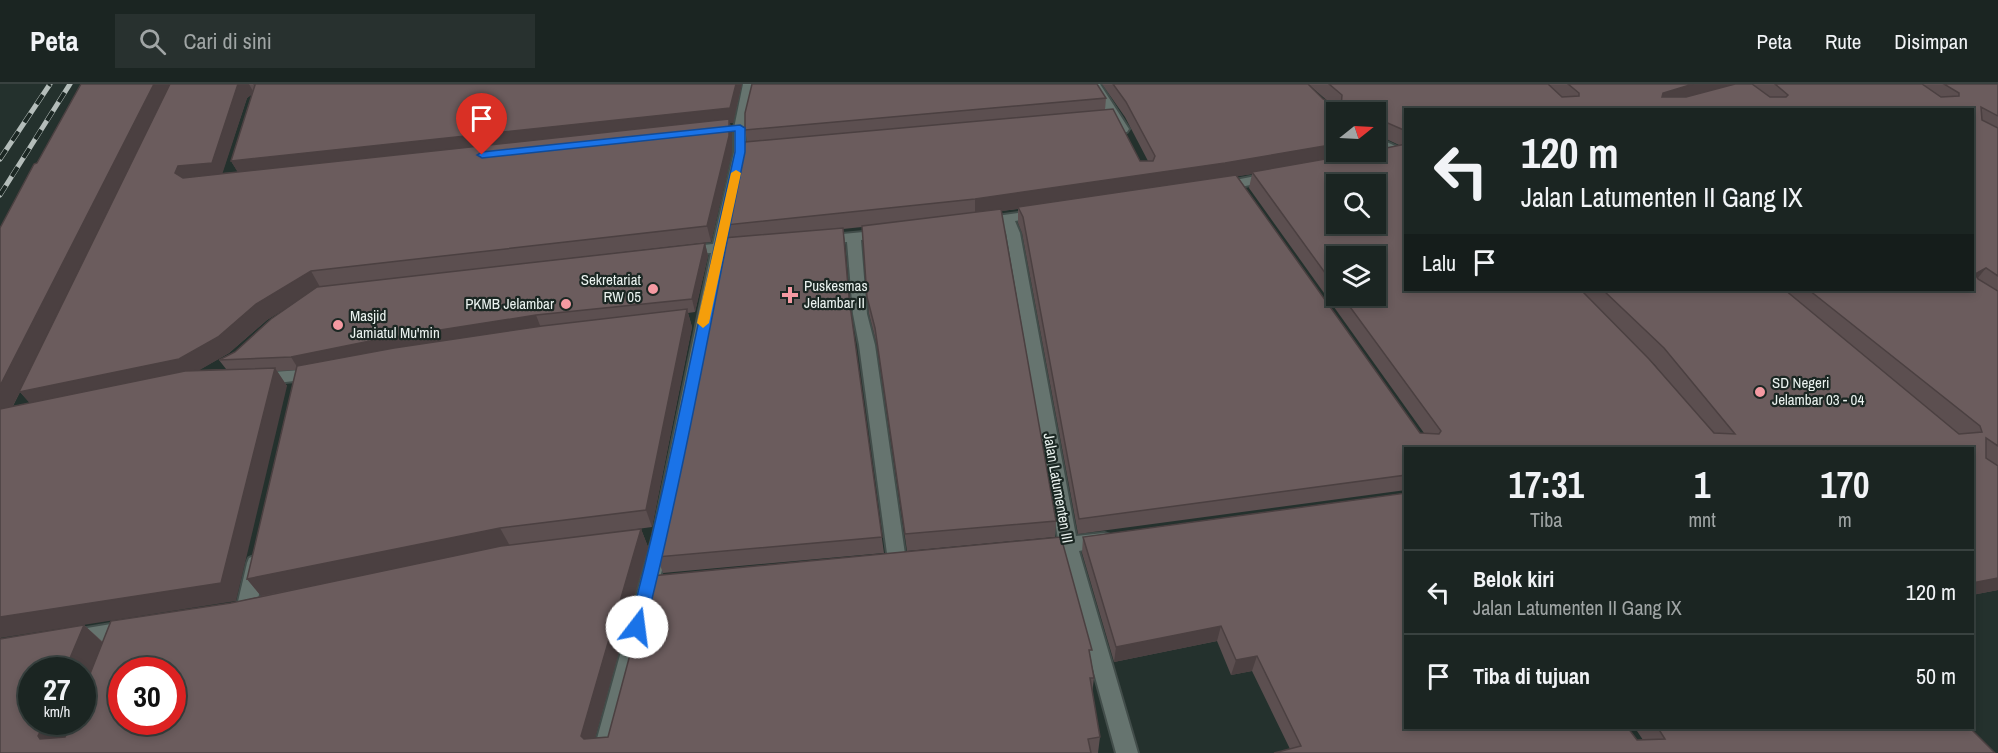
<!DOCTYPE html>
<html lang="id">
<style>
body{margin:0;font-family:"Archivo Narrow",sans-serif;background:#28312f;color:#f1f3f6;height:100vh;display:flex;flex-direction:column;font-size:22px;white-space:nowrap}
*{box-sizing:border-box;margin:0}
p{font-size:20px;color:#a0a5a5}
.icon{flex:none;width:33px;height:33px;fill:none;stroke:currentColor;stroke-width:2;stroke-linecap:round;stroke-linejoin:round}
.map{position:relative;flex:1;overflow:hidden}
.drawer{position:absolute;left:1404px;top:363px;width:570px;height:282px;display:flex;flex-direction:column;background:#1b2522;border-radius:0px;box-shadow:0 3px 9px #0003,0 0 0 2px #394240}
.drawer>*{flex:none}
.guide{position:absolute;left:1404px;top:24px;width:570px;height:183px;border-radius:0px;box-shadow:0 3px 9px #0003,0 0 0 2px #394240;background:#1b2522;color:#f1f3f6;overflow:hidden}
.needle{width:39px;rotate:72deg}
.tools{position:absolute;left:1326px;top:18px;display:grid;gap:12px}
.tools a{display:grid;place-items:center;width:60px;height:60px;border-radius:0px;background:#1b2522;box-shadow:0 3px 9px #0003,0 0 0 2px #394240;font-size:30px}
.speed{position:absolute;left:18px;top:573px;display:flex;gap:12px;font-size:30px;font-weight:700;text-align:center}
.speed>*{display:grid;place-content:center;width:78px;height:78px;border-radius:50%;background:#1b2522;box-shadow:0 3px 9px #0003,0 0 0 2px #394240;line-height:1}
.speed small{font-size:15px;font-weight:400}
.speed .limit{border:9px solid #d22;background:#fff;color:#111}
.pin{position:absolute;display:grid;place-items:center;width:51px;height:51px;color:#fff;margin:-62px -26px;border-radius:50% 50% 50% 0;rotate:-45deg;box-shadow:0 0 6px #0007}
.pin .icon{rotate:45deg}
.me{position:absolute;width:66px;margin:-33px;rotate:15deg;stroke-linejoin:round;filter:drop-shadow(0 0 4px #0008)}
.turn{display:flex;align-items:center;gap:21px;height:126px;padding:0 18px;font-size:27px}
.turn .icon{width:78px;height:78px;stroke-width:2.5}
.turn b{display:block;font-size:42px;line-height:51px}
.then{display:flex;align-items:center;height:57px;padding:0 18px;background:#0003;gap:12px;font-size:22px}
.eta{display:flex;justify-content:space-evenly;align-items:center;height:102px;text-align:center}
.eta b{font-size:36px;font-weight:700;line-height:42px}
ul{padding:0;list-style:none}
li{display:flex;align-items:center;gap:18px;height:84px;padding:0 18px;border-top:2px solid #394240}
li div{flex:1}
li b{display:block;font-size:22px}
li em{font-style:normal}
header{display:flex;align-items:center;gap:36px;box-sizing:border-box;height:84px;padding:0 30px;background:#1b2522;border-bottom:2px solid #394240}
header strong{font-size:28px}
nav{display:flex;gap:33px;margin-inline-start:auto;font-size:21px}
.search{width:420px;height:54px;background:#28312f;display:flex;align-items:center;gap:15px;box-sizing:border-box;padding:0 21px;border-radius:0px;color:#a0a5a5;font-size:22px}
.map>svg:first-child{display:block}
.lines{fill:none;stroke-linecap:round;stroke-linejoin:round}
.minor-casing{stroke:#424d4a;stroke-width:4}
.minor{fill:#66746f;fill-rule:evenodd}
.rail-casing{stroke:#b4bdba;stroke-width:5}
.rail{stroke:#1b2723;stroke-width:4;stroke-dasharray:11;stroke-linecap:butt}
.wall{fill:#5c4f50;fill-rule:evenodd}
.shaded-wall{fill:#4b4041}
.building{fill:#6b5c5d;stroke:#4b4041;stroke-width:1.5;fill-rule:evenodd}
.route{fill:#1a73e8;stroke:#114b97;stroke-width:1.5}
.slow{fill:#f59e0b}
.poi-dot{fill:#f49aa2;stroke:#1b2723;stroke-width:2}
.labels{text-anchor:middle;stroke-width:4.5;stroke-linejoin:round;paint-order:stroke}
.poi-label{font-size:15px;fill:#ebf3f0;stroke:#1b2723;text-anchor:start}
.street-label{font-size:15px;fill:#ebf3f0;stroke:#1b2723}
</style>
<header>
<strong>Peta</strong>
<div class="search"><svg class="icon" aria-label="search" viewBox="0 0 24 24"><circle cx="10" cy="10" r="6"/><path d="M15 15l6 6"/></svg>Cari di sini</div>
<nav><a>Peta</a><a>Rute</a><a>Disimpan</a></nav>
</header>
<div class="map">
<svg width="1998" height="669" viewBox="0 0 1998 669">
<rect width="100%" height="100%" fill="#24312d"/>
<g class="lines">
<g class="minor-casing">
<g id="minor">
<path d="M 743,0 L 755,0 L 746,44 L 746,68 L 727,159 L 742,158 L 749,162 L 742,166 L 725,168 L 671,451 L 615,669 L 593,669 L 653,451 L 711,169 L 684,171 L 677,167 L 684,163 L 713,160 L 734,68 L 734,44 Z"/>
<path d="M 1088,0 L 1100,0 L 1129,45 L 1127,48 L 1119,48 Z"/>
<path d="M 1376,53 L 1406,67 L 1406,76 L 1376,62 Z"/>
<path d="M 1271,89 L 1277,93 L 1276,96 L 1220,107 L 1213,103 L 1220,99 Z"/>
<path d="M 1040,126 L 1045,127 L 1045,133 L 1015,137 L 1020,149 L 1076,452 L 1104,449 L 1110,451 L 1113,456 L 1110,461 L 1079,467 L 1138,669 L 1116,669 L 1061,469 L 1041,471 L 1034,469 L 1032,464 L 1034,459 L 1058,455 L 1006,149 L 1002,139 L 982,142 L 975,138 L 982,134 Z"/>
<path d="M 885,146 L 890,147 L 890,153 L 861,156 L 867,230 L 875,261 L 906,477 L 904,482 L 897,485 L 890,482 L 888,477 L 859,261 L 853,230 L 847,158 L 821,160 L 814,156 L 821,152 Z"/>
<path d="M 314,285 L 322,290 L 320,294 L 260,301 L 252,295 L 260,289 Z"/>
<path d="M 256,471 L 263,474 L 265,479 L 256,526 L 253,532 L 246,534 L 239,532 L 236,526 L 247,479 L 249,474 Z"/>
<path d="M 129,537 L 136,539 L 139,545 L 136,551 L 129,553 L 75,562 L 68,560 L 65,554 L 68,548 L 75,546 Z"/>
</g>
</g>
<use href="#minor" class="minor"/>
<g class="rail-casing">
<g id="rail">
<path d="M 0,75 L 50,0"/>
<path d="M 0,111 L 70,0"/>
</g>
</g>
<use href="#rail" class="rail"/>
</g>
<g class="wall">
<path d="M 84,0 L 742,0 L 733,39 L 730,39 L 732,51 L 732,68 L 711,158 L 320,203 L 705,159 L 708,172 L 695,228 L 688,229 L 692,243 L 652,443 L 630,446 L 641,445 L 648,463 L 595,654 L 608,653 L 1091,575 L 1094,594 L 1092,610 L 1100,653 L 1098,669 L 0,669 L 84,541 L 103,558 L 231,519 L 261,512 L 247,495 L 296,286 L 277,287 L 287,302 L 0,554 L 0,144 L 37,79 ZM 252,10 L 231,77 L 238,88 L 222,89 L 247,14 ZM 302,214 L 235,268 L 219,276 L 226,285 L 199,286 L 229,269 L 267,236 ZM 20,308 L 30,319 L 13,322 Z"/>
<path d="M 1102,0 L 1308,0 L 1323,15 L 1330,19 L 1308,0 L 1998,0 L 1998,506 L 1972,511 L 1972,364 L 1406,364 L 1406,406 L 1078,450 L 1022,149 L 1018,139 L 1018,125 L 1001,127 L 1056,437 L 1055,453 L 907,467 L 877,261 L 869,230 L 862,143 L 843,145 L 850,226 L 884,469 L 663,489 L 657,473 L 668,435 L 729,153 L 726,141 L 747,57 L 745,46 L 1106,14 L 1105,26 L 1140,77 L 1148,77 L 1125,33 ZM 1406,26 L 1972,206 L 1406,206 ZM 1384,54 L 1399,61 L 1381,65 ZM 1252,90 L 1249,104 L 1424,349 L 1420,349 L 1237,92 ZM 1336,172 L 1376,212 L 1336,212 ZM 1634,260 L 1655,281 L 1669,299 Z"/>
<path d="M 1083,453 L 1637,656 L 1643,656 L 1635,644 L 1970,644 L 1995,669 L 1290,665 L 1252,587 L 1231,591 L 1217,557 L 1114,578 L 1082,469 Z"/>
</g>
<g class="shaded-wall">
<path d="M 154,0 L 171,0 L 20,308 L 256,220 L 311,187 L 320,203 L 267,236 L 229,269 L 191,291 L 34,324 L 20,308 L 9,329 L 0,331 L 0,302 Z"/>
<path d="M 238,0 L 249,0 L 254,9 L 247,14 L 221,94 L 188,98 L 175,89 L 178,82 Z"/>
<path d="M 736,0 L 742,0 L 733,39 L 730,39 L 732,51 L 732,68 L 711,158 L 707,142 L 240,92 L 231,77 Z"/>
<path d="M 1693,0 L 1733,0 L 1655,24 L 1663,9 Z"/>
<path d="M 1385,52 L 1380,67 L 1252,88 L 1252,90 L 1222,95 L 975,131 L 975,115 L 1336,60 L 1336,68 L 1376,68 L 1376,53 Z"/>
<path d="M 843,144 L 845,160 L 851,230 L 849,214 Z"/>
<path d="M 705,159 L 708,172 L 695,228 L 692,215 Z"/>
<path d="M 1986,184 L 1973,200 L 1975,190 Z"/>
<path d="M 687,225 L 692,243 L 652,443 L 646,426 Z"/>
<path d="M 536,231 L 541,244 L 299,286 L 291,273 L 370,257 Z"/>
<path d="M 275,284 L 287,302 L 236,517 L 0,554 L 0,533 Z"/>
<path d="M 500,444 L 510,462 L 261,512 L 247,495 Z"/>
<path d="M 641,445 L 648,463 L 591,668 L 581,652 Z"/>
<path d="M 1998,494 L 1998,506 L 1972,511 L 1972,499 Z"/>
<path d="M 84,541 L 103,559 L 82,611 L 82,586 L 65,586 Z"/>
<path d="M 1221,542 L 1217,557 L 1114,578 L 1116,563 Z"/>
<path d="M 1257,572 L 1252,587 L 1231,591 L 1236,576 Z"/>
<path d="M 45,638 L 73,638 L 60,668 L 40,655 L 38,652 Z"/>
</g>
<g class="building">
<path d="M 81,0 L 154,0 L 0,302 L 0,144 L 34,80 L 37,79 Z"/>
<path d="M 170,0 L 238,0 L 212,79 L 178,82 L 175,89 L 183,94 L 729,35 L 729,52 L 707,142 L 311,187 L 256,220 L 218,253 L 179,275 L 19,308 Z"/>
<path d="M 254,0 L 736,0 L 730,24 L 231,77 L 255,1 Z"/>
<path d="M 752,0 L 1097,0 L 1106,14 L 745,46 L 745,29 Z"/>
<path d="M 1113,0 L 1308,0 L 1323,15 L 1341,24 L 1342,11 L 1329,0 L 1548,0 L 1562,13 L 1579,12 L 1579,9 L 1568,0 L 1693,0 L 1663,9 L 1662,13 L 1686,13 L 1735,0 L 1752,0 L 1770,13 L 1786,13 L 1788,11 L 1775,0 L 1922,0 L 1941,13 L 1959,12 L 1959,9 L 1944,0 L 1998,0 L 1998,32 L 1981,23 L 1982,36 L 1998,44 L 1998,192 L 1986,184 L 1975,190 L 1978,195 L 1998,207 L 1998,362 L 1986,354 L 1986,374 L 1998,382 L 1998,494 L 1972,499 L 1972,364 L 1406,364 L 1406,391 L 1079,435 L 1023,133 L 1018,123 L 1236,91 L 1420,349 L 1439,350 L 1441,347 L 1342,212 L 1376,212 L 1376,172 L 1336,172 L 1336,204 L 1252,88 L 1365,68 L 1376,68 L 1376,66 L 1406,60 L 1406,206 L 1581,206 L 1649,275 L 1714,349 L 1735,350 L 1664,264 L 1603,206 L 1785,206 L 1959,350 L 1982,348 L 1980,342 L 1809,206 L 1972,206 L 1972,26 L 1406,26 L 1406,47 L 1381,36 L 1378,38 L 1378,47 L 1385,52 L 1376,53 L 1376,28 L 1336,28 L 1336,60 L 1225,79 L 975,115 L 726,141 L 745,58 L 1113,25 L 1140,77 L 1153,77 L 1155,72 L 1126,18 ZM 1336,100 L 1376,100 L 1376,140 L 1336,140 Z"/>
<path d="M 1001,125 L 1056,437 L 905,450 L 875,244 L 867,213 L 862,142 Z"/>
<path d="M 843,144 L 849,214 L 882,453 L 657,473 L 668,435 L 723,154 Z"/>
<path d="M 705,159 L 692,215 L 536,231 L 370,257 L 291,273 L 219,276 L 235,268 L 271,235 L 317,203 Z"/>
<path d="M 687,225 L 646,426 L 500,444 L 247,495 L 297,282 L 394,264 L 542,242 Z"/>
<path d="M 275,284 L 221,499 L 0,533 L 0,325 L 185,287 Z"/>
<path d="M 1406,409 L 1406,644 L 1628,644 L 1637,656 L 1665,655 L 1658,644 L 1970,644 L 1995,669 L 1274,669 L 1301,662 L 1257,572 L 1236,576 L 1221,542 L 1116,563 L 1083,453 Z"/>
<path d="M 641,445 L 581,652 L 584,655 L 608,653 L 651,492 L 1061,453 L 1092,566 L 1089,566 L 1094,594 L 1090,594 L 1100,653 L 1088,655 L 1091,669 L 0,669 L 0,555 L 84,541 L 65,586 L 32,586 L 32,638 L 45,638 L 38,652 L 40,655 L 65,653 L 71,638 L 82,638 L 82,610 L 111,537 L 231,519 L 501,462 ZM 122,586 L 172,586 L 172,638 L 122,638 Z"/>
</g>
<path class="route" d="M 740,41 L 745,44 L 745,68 C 712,227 685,386 645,543 L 643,548 L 632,548 L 629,543 C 671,386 699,227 735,68 L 735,47 L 482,74 L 477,71 L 482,68 Z"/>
<path class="slow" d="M 736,86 L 741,89 L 709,239 L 703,244 L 697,239 L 731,89 Z"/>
<g class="poi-dot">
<circle cx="653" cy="205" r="6"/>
<path d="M787 202h6v6h6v6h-6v6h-6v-6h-6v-6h6z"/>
<circle cx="566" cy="220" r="6"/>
<circle cx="338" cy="241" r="6"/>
<circle cx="1760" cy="308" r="6"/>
</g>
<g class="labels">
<g class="poi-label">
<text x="641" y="201" text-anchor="end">Sekretariat<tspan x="641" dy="17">RW 05</tspan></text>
<text x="804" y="207">Puskesmas<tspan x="804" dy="17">Jelambar II</tspan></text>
<text x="554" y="225" text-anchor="end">PKMB Jelambar</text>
<text x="350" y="237">Masjid<tspan x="350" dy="17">Jamiatul Mu'min</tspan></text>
<text x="1772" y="304">SD Negeri<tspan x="1772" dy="17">Jelambar 03 - 04</tspan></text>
</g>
<g class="street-label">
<text transform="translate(1058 404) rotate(80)" y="5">Jalan Latumenten III</text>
</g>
</g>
</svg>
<div class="tools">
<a><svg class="needle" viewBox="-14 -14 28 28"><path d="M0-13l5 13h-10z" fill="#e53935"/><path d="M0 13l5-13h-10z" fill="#a0a5a5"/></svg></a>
<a><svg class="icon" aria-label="search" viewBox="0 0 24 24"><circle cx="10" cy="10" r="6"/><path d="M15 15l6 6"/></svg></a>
<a><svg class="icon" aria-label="layers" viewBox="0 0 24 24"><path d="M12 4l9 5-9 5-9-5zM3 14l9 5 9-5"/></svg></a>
</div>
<div class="speed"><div>27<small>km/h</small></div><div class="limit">30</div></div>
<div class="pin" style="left:482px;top:71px;background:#d93025"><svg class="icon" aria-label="arrive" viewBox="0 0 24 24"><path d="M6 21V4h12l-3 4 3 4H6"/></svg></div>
<svg class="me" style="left:637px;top:543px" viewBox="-20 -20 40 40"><circle r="19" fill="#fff"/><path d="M0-13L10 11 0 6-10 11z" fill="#1a73e8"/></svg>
<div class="guide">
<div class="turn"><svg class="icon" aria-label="left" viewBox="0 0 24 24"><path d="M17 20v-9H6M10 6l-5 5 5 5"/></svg><div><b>120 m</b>Jalan Latumenten II Gang IX</div></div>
<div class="then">Lalu<svg class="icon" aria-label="arrive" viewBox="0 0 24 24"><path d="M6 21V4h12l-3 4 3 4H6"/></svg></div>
</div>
<section class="drawer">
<div class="eta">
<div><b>17:31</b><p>Tiba</p></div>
<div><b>1</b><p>mnt</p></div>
<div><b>170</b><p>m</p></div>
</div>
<ul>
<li><svg class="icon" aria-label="left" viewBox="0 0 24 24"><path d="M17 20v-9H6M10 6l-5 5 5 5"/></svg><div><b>Belok kiri</b><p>Jalan Latumenten II Gang IX</p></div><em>120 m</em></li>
<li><svg class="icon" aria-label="arrive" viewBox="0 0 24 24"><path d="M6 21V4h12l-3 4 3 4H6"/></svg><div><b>Tiba di tujuan</b></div><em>50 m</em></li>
</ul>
</section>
</div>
